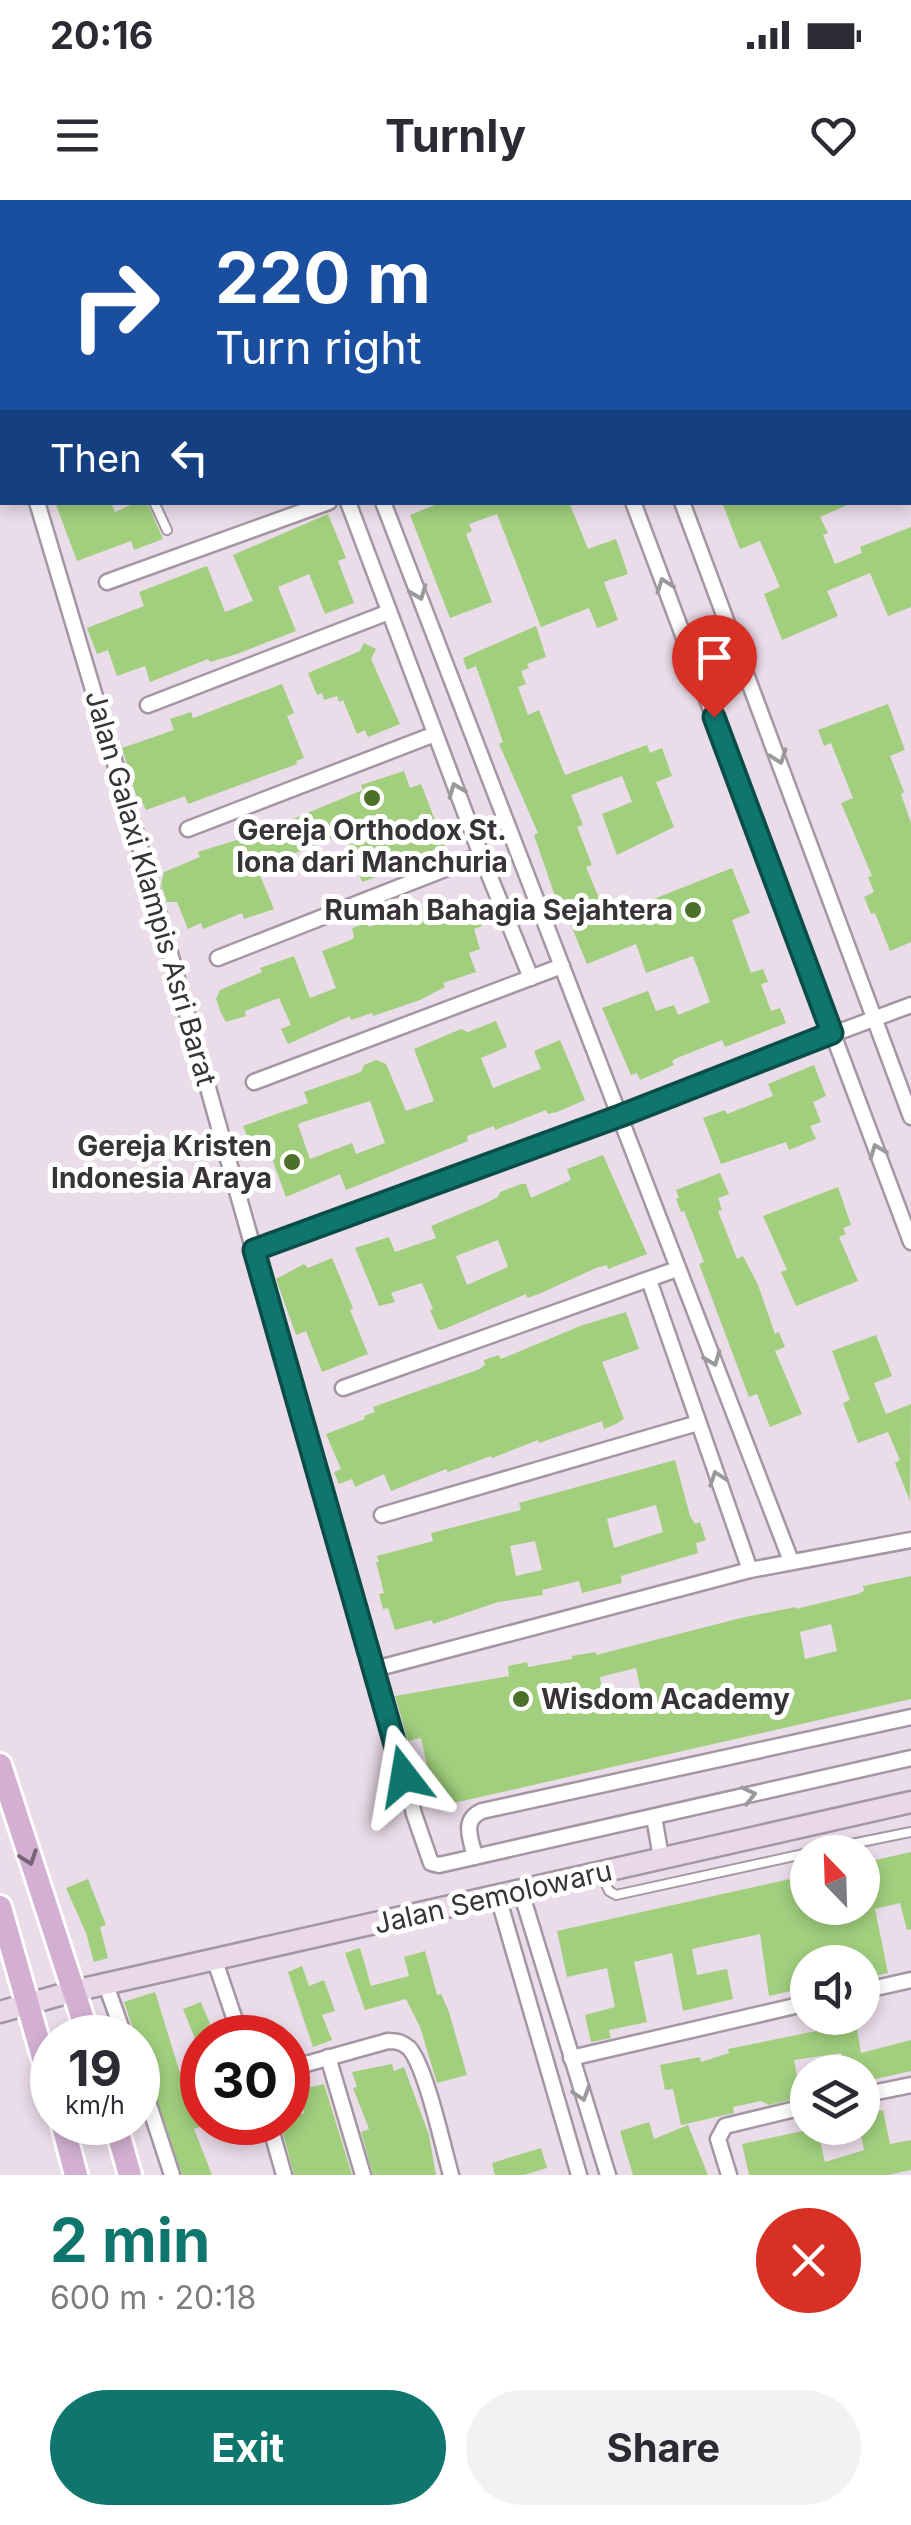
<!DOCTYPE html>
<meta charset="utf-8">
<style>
body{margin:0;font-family:Inter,sans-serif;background:#f2f2f3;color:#2b2b33;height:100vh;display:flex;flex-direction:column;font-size:38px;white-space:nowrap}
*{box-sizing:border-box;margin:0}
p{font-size:32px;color:#7c7c81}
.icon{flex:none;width:55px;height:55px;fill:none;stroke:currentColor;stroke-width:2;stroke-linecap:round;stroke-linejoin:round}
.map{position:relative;height:1975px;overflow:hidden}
.side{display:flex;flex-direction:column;background:#fff;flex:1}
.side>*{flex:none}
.banner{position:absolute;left:0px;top:0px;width:912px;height:305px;box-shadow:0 5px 15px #0003;background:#1a4fa0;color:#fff;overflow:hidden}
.needle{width:65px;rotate:337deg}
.fabs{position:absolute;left:790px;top:1635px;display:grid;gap:20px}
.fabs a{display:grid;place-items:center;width:90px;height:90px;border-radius:50%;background:#fff;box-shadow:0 5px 15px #0003;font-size:50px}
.speed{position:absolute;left:30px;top:1815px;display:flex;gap:20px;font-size:50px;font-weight:700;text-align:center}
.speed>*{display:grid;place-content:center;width:130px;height:130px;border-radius:50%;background:#fff;box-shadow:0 5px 15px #0003;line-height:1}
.speed small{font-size:25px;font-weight:400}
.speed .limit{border:15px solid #d22;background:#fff;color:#111}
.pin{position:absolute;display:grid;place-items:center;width:85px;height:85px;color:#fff;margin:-102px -42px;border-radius:50% 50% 50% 0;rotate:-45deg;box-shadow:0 0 10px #0007}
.pin .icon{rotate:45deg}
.me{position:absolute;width:110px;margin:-55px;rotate:346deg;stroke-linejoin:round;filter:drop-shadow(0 0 8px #0008)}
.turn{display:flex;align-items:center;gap:35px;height:210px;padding:0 50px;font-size:45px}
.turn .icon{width:130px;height:130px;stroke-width:2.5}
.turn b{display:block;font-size:70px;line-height:85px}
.then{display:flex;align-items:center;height:95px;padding:0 50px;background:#0003;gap:20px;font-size:38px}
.round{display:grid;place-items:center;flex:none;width:105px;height:105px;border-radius:52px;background:#f2f2f3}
.headline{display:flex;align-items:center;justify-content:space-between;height:170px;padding:0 50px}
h1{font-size:60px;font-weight:700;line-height:75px;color:#0f766e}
.primary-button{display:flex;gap:20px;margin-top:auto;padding:20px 50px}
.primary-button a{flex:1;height:115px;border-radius:60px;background:#0f766e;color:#fff;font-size:40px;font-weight:700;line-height:115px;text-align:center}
.primary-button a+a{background:#f2f2f3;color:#2b2b33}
.status{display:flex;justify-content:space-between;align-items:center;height:70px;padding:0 50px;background:#fff;direction:ltr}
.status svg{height:28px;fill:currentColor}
header{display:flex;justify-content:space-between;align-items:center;height:130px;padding:0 50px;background:#fff;font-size:45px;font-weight:700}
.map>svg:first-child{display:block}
.building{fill:#a1cf7d;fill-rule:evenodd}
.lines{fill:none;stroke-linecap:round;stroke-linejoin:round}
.service-casing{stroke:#a497a3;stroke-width:12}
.minor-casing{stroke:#a497a3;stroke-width:19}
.secondary-casing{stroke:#a497a3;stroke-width:25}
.primary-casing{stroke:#fff;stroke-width:28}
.service{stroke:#fff;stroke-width:8}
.minor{stroke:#fff;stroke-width:14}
.secondary{stroke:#e9d8e8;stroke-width:20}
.primary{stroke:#d3b0d2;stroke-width:22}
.oneway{stroke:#9c999c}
.oneway2{stroke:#766576}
.route-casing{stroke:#0a4d48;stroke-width:25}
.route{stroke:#0f766e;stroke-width:18}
.poi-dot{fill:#4b7029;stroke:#fff;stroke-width:4}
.labels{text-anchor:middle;stroke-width:10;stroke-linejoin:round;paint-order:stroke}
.poi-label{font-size:28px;font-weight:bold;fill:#383338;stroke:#fff;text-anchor:end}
.street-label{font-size:28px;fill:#383338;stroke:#fff}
</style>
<div class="status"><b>20:16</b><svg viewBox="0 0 49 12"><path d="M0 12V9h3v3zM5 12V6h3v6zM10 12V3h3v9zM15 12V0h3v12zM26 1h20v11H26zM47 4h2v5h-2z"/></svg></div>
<header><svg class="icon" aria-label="menu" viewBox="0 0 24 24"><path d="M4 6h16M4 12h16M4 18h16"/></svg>Turnly<svg class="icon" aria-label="heart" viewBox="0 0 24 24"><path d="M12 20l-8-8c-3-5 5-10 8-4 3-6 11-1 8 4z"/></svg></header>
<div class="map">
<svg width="911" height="1975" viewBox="0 0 911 1975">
<rect width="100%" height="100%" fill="#eadce9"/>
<g class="building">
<path d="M 55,302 L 111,302 L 115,312 L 137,302 L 147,302 L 163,339 L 134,350 L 131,341 L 77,361 Z"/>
<path d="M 442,302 L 569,302 L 588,349 L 616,339 L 628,374 L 604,382 L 618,420 L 597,428 L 589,408 L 541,427 L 497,314 L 469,324 L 472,331 L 466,334 L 492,402 L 450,418 L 410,315 Z"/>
<path d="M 722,302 L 854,302 L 820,317 L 828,333 L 823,335 L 835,364 L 862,353 L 860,347 L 911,327 L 911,407 L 888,416 L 870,373 L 827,391 L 838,416 L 782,440 L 764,394 L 780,387 L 760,341 L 740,349 Z"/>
<path d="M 328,314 L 346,358 L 338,361 L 354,403 L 325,414 L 309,374 L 278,387 L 296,431 L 237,454 L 210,462 L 208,459 L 150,482 L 145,466 L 117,476 L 108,450 L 97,454 L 87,428 L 144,406 L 139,392 L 207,366 L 225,412 L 253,401 L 233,355 Z"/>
<path d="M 536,426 L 546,457 L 527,464 L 529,468 L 521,471 L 526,484 L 518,487 L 528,515 L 539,510 L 565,575 L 647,545 L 650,553 L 662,548 L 672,576 L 656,582 L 674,627 L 617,655 L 602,614 L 632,602 L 622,576 L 571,595 L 583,625 L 577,627 L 592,665 L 586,667 L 604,710 L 617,704 L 621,712 L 732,668 L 750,713 L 732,720 L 751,773 L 763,769 L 768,782 L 761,784 L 771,811 L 780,808 L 786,823 L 725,847 L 722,840 L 677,858 L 672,861 L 674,865 L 640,880 L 637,873 L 631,875 L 602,808 L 648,791 L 656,811 L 674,805 L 678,815 L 710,802 L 693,756 L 646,773 L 636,744 L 587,764 L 570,723 L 565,725 L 534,635 L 538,633 L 499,544 L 503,542 L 476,466 L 467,470 L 463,458 Z"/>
<path d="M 364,443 L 376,449 L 371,459 L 400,524 L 368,537 L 365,530 L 357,534 L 343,500 L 339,502 L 337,496 L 324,500 L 322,493 L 317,495 L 308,473 L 360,451 Z"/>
<path d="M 282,484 L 294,513 L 287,516 L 304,558 L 296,561 L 297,564 L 188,604 L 185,596 L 146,610 L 143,604 L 139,605 L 122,548 L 174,530 L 170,519 L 191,512 L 193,518 Z"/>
<path d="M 888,504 L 905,550 L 890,556 L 904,592 L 901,594 L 911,623 L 911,742 L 890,751 L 875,713 L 871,714 L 864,697 L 874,692 L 868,677 L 872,676 L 841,603 L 853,598 L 831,543 L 824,546 L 818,530 Z"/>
<path d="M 404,571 L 410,588 L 421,584 L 445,646 L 383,668 L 385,674 L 362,682 L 345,636 L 335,637 L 285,657 L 287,662 L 259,673 L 274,709 L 244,719 L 242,713 L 203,729 L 201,723 L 188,729 L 177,702 L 167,702 L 161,684 L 164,672 L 200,657 L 198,652 L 256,634 L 363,590 L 361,585 Z"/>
<path d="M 471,697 L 482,726 L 474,729 L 480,749 L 469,753 L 476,772 L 443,783 L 445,787 L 420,800 L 373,816 L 372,813 L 351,820 L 350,816 L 288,844 L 281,829 L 291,825 L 279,798 L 245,811 L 246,816 L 226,822 L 221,813 L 216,799 L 220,790 L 262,772 L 260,768 L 294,756 L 310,798 L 336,788 L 322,751 L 351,740 L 354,737 L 352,728 L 367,723 L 369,727 L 431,703 L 434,711 Z"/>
<path d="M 496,821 L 507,847 L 481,858 L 493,888 L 541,869 L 534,851 L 560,840 L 585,900 L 557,912 L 548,914 L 546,910 L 495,930 L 494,926 L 467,936 L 468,941 L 346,990 L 340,974 L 286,997 L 264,937 L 249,942 L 243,926 L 308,903 L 304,892 L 361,872 L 364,865 L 376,860 L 386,864 L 406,911 L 434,901 L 414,849 L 461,829 L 468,832 ZM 370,901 L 385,943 L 356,954 L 352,943 L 310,959 L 298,925 L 300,923 Z"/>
<path d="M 814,865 L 826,896 L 813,902 L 821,922 L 810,926 L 816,939 L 789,950 L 786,942 L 721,964 L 703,918 L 725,910 L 727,914 L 773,896 L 768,884 Z"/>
<path d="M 603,955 L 647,1054 L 608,1069 L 607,1065 L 596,1068 L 539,1094 L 527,1098 L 526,1094 L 442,1130 L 438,1129 L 430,1110 L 433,1109 L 422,1083 L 391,1093 L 395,1102 L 379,1106 L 355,1048 L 389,1037 L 395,1052 L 436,1038 L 431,1026 L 484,1004 L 498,997 L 500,992 L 521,984 L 526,984 L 531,998 L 571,980 L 567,969 ZM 498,1040 L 508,1067 L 467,1085 L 456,1056 Z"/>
<path d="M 720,973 L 729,994 L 718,998 L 722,1010 L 718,1011 L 737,1059 L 743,1056 L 758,1085 L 775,1134 L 779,1132 L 785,1147 L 775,1151 L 802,1214 L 770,1227 L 757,1194 L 749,1197 L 699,1064 L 704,1062 L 684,1011 L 681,1012 L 676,999 L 679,998 L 676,990 Z"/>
<path d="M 838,987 L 851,1025 L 843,1028 L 846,1034 L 839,1037 L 858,1081 L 796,1106 L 781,1072 L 787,1070 L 763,1016 Z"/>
<path d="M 332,1058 L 353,1108 L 350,1110 L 368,1154 L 322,1172 L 306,1131 L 296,1135 L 276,1079 L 304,1064 L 308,1068 Z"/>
<path d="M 626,1112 L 639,1149 L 602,1162 L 624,1219 L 616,1224 L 604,1229 L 602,1221 L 539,1243 L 538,1240 L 492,1258 L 491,1256 L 448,1272 L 446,1269 L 391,1291 L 384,1274 L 355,1287 L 352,1279 L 339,1284 L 334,1272 L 341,1269 L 326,1234 L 365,1219 L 364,1216 L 375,1212 L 373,1207 L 480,1169 L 485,1165 L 484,1160 L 499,1155 L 500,1159 L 506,1157 L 580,1126 Z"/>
<path d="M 876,1135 L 892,1176 L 874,1183 L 886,1214 L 911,1204 L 910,1301 L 895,1263 L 900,1260 L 888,1232 L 858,1243 L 843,1203 L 850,1200 L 832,1151 Z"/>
<path d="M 675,1260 L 690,1316 L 695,1324 L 700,1322 L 706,1340 L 696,1343 L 698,1353 L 621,1376 L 622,1383 L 582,1393 L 579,1381 L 542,1390 L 543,1395 L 498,1402 L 433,1424 L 432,1420 L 395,1430 L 388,1408 L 383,1409 L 379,1394 L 384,1393 L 376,1362 L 379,1362 L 377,1356 L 433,1341 L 431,1333 L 521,1310 L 519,1303 ZM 656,1305 L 663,1332 L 614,1348 L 607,1319 ZM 535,1341 L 542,1370 L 516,1376 L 510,1346 Z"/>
<path d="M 911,1376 L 911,1499 L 436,1607 L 421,1538 L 408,1541 L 395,1496 L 509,1476 L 508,1466 L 527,1462 L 528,1467 L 572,1459 L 572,1456 L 596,1452 L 596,1455 L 745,1417 L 796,1407 L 796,1409 L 858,1394 L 864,1391 L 863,1386 ZM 831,1424 L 837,1451 L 805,1459 L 800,1432 ZM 636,1468 L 642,1496 L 604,1505 L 600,1477 Z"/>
<path d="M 911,1652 L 911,1729 L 907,1730 L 900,1703 L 875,1709 L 888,1773 L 862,1779 L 862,1762 L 808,1762 L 808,1787 L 769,1796 L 760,1734 L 692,1749 L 697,1775 L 727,1769 L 733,1799 L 683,1811 L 672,1753 L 634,1762 L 647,1822 L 609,1830 L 611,1838 L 591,1842 L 585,1815 L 615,1807 L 607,1768 L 567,1777 L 557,1731 L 808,1675 L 808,1708 L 862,1708 L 862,1663 Z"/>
<path d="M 88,1679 L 106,1725 L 100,1727 L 108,1758 L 94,1762 L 86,1733 L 66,1688 Z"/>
<path d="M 360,1748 L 371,1786 L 409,1776 L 404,1757 L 425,1751 L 437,1795 L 441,1794 L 449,1812 L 467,1875 L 437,1883 L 420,1827 L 406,1799 L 365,1810 L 345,1753 Z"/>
<path d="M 302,1766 L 309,1786 L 324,1780 L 335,1811 L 322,1815 L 332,1840 L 313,1847 L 288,1772 Z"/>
<path d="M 155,1792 L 188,1899 L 196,1905 L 202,1905 L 202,1926 L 194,1929 L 212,1975 L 182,1975 L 124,1802 Z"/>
<path d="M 201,1802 L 214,1834 L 196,1841 L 183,1809 Z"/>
<path d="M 856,1823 L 861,1853 L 911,1840 L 911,1871 L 862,1882 L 862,1872 L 845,1872 L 841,1853 L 794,1860 L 801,1897 L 769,1905 L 761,1901 L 733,1907 L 734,1913 L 681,1925 L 673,1889 L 665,1890 L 660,1865 L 700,1857 L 701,1862 L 729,1853 L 728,1849 Z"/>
<path d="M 392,1864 L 394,1871 L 404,1867 L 429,1935 L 436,1975 L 373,1975 L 361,1932 L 369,1929 L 353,1888 L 357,1887 L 352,1872 Z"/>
<path d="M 324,1884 L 352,1975 L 294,1975 L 280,1922 L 288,1922 L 288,1918 L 304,1913 L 298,1890 Z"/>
<path d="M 883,1910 L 890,1944 L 911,1940 L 911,1970 L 888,1975 L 749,1975 L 742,1944 L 817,1928 L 825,1962 L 864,1950 L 859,1928 L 862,1928 L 862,1914 Z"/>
<path d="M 649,1922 L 654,1939 L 688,1925 L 708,1975 L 633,1975 L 620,1931 Z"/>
<path d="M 541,1948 L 547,1968 L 524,1975 L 495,1975 L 492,1963 Z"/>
</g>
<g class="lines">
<g class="service-casing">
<g id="service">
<path d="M 154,302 L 167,330"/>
<path d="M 812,1652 L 911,1632"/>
<path d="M 602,1676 L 609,1691 L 616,1695 L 808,1653"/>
</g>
</g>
<g class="minor-casing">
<g id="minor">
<path d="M 269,0 L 270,2"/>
<path d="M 606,0 L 606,2"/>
<path d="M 819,0 L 820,2"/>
<path d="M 486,2 L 486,0"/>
<path d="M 910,88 L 911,87"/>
<path d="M 910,131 L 911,133"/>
<path d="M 0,182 L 2,191"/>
<path d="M 910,242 L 911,244"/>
<path d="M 37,302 L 140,647 L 298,1207 L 396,1538 L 414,1614 L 431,1663 L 439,1665 L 911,1558"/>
<path d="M 348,302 L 481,655 L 531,778"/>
<path d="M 383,302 L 791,1361"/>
<path d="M 633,302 L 911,1042"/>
<path d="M 682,302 L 911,917"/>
<path d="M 107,382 L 329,302"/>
<path d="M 687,447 L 733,431"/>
<path d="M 148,505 L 389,412"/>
<path d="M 188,629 L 435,534"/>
<path d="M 218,758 L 481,655"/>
<path d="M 254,882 L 562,766"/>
<path d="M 254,1050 L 911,805"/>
<path d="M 649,1080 L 750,1370"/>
<path d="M 343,1188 L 677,1069"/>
<path d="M 382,1315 L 698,1223"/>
<path d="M 375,1469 L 750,1370 L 911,1340"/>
<path d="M 654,1617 L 661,1657"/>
<path d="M 475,1657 C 471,1639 461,1620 482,1611 L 911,1517"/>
<path d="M 521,1692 L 608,1975"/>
<path d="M 498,1697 L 579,1975"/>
<path d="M 215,1761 L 241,1838"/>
<path d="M 106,1785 L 125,1838"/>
<path d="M 862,1791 L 911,1780"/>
<path d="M 328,1857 L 363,1975"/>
<path d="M 571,1858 L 808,1803"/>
<path d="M 288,1869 L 388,1841 C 397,1841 402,1842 409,1848 C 426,1867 443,1947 451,1975"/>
<path d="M 138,1871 L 172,1975"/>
<path d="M 199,1895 L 202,1894"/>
<path d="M 862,1895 L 911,1885"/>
<path d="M 269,1922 L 284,1975"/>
<path d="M 729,1975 L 718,1939 L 725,1926 L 808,1906"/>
</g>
</g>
<g class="secondary-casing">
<path id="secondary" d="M 0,1812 L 74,1791 L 911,1602"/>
</g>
<g class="primary-casing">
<g id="primary">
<path d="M 0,1565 L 89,1838"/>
<path d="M 0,1707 L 52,1889"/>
<path d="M 62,1922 L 76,1975"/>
<path d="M 115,1922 L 130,1975"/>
</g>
</g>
<use href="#service" class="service"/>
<use href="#minor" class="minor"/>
<use href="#secondary" class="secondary"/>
<use href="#primary" class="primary"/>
</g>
<defs><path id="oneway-chevron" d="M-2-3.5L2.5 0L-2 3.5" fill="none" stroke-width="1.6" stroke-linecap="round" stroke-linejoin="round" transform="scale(2.5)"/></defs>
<g class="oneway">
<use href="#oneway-chevron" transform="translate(664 385) rotate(-110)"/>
<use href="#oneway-chevron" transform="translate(419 393) rotate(69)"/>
<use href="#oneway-chevron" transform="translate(779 557) rotate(70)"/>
<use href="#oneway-chevron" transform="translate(456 590) rotate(-111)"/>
<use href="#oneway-chevron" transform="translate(877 951) rotate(-111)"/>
<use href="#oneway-chevron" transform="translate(713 1159) rotate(69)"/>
<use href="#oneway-chevron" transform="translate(717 1278) rotate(-109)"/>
<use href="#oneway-chevron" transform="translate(749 1595) rotate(-13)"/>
<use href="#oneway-chevron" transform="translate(582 1894) rotate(72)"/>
</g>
<use class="oneway2" href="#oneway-chevron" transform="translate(29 1658) rotate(71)"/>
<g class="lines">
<g class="route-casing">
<path id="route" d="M 404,1576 L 254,1050 L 620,916 L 832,833 L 714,517"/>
</g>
<use href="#route" class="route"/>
</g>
<g class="poi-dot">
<circle cx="372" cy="598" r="10"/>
<circle cx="693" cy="710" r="10"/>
<circle cx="292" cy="962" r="10"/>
<circle cx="521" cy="1499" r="10"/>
</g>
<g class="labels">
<g class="poi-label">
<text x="372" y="640" text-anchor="middle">Gereja Orthodox St.<tspan x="372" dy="32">Iona dari Manchuria</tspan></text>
<text x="673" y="720">Rumah Bahagia Sejahtera</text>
<text x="272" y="956">Gereja Kristen<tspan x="272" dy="32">Indonesia Araya</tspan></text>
<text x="541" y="1509" text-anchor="start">Wisdom Academy</text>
</g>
<g class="street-label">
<text transform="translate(151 688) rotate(74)" y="10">Jalan Galaxi Klampis Asri Barat</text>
<text transform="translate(493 1697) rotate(-13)" y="10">Jalan Semolowaru</text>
</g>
</g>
</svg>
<div class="fabs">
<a><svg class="needle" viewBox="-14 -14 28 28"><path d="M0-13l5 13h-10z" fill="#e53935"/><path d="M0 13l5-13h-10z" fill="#7c7c81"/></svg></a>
<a><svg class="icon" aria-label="sound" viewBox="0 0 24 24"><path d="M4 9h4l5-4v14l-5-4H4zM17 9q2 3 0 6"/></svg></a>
<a><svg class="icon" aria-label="layers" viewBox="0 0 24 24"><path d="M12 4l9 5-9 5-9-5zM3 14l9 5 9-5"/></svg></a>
</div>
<div class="speed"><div>19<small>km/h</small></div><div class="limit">30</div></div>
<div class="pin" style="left:714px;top:517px;background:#d93025"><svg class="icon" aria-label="arrive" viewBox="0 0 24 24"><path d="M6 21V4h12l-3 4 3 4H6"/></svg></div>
<svg class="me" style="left:404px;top:1576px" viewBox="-20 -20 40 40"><path d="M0-17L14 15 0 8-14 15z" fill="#0f766e" stroke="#fff" stroke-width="4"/></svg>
<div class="banner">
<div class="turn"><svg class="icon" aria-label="right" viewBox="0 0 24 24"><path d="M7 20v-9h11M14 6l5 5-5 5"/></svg><div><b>220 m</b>Turn right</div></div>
<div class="then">Then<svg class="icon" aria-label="left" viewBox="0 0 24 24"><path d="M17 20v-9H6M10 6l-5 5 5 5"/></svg></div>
</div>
</div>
<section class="side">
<div class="headline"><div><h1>2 min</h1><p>600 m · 20:18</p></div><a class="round" style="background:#d93025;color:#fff"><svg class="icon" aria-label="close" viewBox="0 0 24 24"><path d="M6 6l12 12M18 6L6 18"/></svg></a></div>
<div class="primary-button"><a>Exit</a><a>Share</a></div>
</section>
